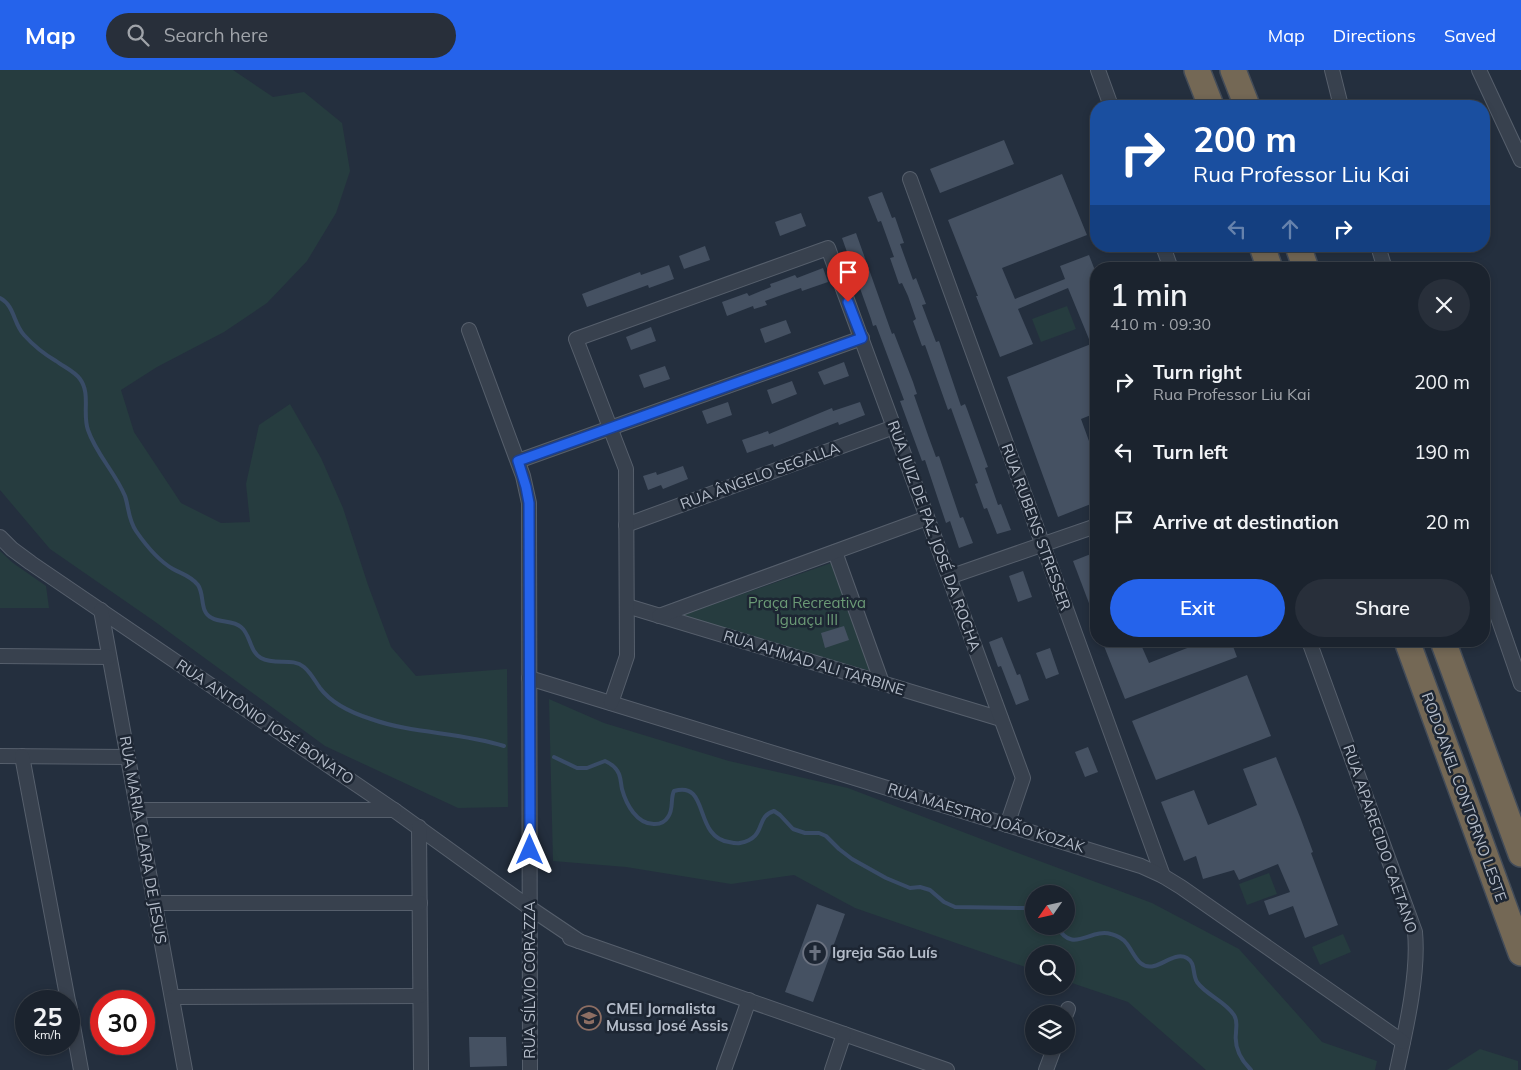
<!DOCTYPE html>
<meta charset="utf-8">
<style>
body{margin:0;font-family:Mulish,sans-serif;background:#282f3a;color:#f1f3f6;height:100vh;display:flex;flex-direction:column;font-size:19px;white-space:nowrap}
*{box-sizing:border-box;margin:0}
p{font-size:16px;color:#a0a4aa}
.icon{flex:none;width:28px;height:28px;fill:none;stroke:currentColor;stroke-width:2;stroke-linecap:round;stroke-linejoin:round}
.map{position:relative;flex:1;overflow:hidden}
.side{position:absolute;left:1090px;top:192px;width:400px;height:385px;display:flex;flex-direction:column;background:#1b232e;border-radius:20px;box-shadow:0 2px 8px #0003,0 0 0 1px #39404a}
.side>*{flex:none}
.guide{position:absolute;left:1090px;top:30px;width:400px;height:152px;border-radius:20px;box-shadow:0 2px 8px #0003,0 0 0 1px #39404a;background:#1a4fa0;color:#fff;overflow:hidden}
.needle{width:32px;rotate:236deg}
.controls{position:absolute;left:1025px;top:815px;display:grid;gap:10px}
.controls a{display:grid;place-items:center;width:50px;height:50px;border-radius:50%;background:#1b232e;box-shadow:0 2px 8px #0003,0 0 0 1px #39404a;font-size:25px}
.speed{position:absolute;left:15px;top:920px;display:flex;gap:10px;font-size:25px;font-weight:700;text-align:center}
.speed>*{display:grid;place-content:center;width:65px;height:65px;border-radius:50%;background:#1b232e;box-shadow:0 2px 8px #0003,0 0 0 1px #39404a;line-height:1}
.speed small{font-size:12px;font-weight:400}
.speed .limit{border:8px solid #d22;background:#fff;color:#111}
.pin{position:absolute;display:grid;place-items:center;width:42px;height:42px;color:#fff;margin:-51px -21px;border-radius:50% 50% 50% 0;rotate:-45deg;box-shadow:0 0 5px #0007}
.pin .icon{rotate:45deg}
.me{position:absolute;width:55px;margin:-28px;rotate:0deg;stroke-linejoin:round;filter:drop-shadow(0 0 4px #0008)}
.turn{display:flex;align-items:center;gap:18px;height:105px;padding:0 20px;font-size:22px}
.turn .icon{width:65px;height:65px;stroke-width:2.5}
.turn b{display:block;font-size:35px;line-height:42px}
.lanes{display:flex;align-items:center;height:48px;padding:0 20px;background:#0003;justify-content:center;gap:25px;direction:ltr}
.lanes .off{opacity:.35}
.round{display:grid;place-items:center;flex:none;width:52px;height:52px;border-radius:26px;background:#282f3a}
.headline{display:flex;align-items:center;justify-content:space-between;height:85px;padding:0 20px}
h1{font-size:30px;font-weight:600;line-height:38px}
.button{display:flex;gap:10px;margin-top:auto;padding:10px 20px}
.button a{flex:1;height:58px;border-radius:30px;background:#2563eb;color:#fff;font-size:20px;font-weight:600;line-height:58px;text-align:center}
.button a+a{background:#282f3a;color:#f1f3f6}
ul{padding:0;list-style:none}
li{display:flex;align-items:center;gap:15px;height:70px;padding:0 20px}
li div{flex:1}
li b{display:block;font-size:19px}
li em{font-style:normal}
header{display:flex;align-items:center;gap:30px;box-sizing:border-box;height:70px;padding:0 25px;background:#2563eb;color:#fff}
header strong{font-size:24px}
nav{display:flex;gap:28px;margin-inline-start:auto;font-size:18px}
.search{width:350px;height:45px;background:#282f3a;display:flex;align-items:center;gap:12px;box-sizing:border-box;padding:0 18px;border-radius:28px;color:#a0a4aa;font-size:19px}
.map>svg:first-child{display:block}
.green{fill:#263c3f;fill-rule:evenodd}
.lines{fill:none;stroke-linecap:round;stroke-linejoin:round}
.stream{stroke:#394c67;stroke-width:4}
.building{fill:#455162}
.street-casing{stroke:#565f6c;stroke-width:16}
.highway-casing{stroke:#434c59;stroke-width:28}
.street{stroke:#38414e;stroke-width:14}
.highway{stroke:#746855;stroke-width:25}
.route-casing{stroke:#184099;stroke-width:12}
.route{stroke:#2563eb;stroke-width:9}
.labels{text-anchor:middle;stroke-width:5;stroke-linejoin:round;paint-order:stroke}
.street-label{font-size:15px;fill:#b4bcc9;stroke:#1d2633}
.park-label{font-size:15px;fill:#6b9a76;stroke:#1d2633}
.poi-label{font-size:15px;font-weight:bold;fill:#b4bcc9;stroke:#1d2633;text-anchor:start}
</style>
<header>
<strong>Map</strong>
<div class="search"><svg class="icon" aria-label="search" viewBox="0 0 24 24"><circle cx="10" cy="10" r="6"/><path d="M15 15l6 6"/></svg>Search here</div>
<nav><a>Map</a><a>Directions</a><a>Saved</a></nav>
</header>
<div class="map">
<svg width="1521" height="1000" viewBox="0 0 1521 1000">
<rect width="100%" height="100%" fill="#242f3e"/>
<g class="green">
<path d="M 0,0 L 233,0 L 273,27 L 304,22 L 342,53 L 350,101 L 336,143 L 307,191 L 267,233 L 224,262 L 157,297 L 121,320 L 134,362 L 181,433 L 221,453 L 250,452 L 246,414 L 259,355 L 290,334 L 321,388 L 343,438 L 368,515 L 391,577 L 416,606 L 507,599 L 508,737 L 458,738 L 325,676 L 154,551 L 50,479 L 0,420 Z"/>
<path d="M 1067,236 L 1076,259 L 1041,272 L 1032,249 Z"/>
<path d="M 0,481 L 13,493 L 46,516 L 49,538 L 0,538 Z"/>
<path d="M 831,493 L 870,601 L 680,546 Z"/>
<path d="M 549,629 L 604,653 L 729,691 L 848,718 L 1010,780 L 1152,833 L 1239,879 L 1322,972 L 1377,991 L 1375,1000 L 1206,1000 L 1128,932 L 1066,911 L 1066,884 L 1034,884 L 1034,900 L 855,838 L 794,805 L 731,814 L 626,797 L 553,791 ZM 1034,824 L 1066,824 L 1066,856 L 1034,856 Z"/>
<path d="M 1269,803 L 1277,824 L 1247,835 L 1239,814 Z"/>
<path d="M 1343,864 L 1351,882 L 1320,895 L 1312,877 Z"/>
<path d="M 1480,979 L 1518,991 L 1518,1000 L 1447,1000 Z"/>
</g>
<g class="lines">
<g class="stream">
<path d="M 0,228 C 15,236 13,253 24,265 C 33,275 44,284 56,291 C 64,297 74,301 80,309 C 91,324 82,343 88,360 C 96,384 115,402 125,426 C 129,438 128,449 136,461 C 145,474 159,491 173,499 C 182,504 191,506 198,515 C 205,525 199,542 212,548 C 221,553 233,550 241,557 C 251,565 249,581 261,588 C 275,596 292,587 304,597 C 311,603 315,611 320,618 C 332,634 352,643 371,649 C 413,664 460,662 504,676"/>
<path d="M 554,687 L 577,698 L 587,698 L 605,691 C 612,694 616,697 619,704 C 621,709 621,715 622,719 C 626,734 637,755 655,754 C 661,754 665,752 668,747 C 674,739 670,729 674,721 C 710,710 693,767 729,772 C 733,773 737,774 740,773 C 768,767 754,747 774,741 L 780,745 L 793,759 L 805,763 L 819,763 L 826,766 L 839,779 L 852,789 L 886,808 L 910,818 L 920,817 L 930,820 L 944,832 L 955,837 L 1024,838 L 1034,840"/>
<path d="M 1057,856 C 1072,885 1090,858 1111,864 C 1116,865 1124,869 1127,874 C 1134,883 1139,900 1154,896 C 1164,894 1176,882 1187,888 C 1196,893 1192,904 1197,912 C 1206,925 1225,931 1234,945 C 1238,951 1236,956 1236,963 C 1234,978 1241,990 1251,1000"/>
</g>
</g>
<g class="building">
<path d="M 1004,70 L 1014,94 L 940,123 L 930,99 Z"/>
<path d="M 1062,104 L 1087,165 L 1002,198 L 1015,229 L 1065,209 L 1060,196 L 1089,185 L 1096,203 L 1096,343 L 1081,349 L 1089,371 L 1096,368 L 1096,432 L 1058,447 L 1007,307 L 1091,274 L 1068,218 L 1018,239 L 1033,274 L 1000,287 L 976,226 L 978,226 L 948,150 Z"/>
<path d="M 882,122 L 892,148 L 895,147 L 904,173 L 900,174 L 913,210 L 916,208 L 926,234 L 922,235 L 936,272 L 939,271 L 961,336 L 965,334 L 967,339 L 988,397 L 985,398 L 998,435 L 1001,434 L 1011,460 L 997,464 L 987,438 L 984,439 L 975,414 L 978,413 L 951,338 L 948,340 L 925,275 L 922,276 L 913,251 L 916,249 L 908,226 L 902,213 L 899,214 L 890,188 L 894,187 L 881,151 L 878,152 L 868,127 Z"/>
<path d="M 801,143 L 806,156 L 780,166 L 775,152 Z"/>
<path d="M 856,163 L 892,264 L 894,263 L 913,312 L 917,324 L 914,325 L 929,368 L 936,387 L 939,386 L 960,448 L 963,447 L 973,473 L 959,478 L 950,451 L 946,453 L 925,390 L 922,391 L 900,331 L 904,330 L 876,255 L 873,256 L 871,249 L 842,168 Z"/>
<path d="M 705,176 L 710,190 L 684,199 L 679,186 Z"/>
<path d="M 669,195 L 674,209 L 649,218 L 648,215 L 587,237 L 582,224 L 640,202 L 641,205 Z"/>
<path d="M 823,198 L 828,212 L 802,221 L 801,218 L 765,231 L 767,235 L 754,239 L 753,236 L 727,246 L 722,232 L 747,223 L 749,226 L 771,217 L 770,214 L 776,212 L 795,205 L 797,208 Z"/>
<path d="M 786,250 L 791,263 L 765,273 L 760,259 Z"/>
<path d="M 651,257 L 656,271 L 631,280 L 626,267 Z"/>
<path d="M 844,292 L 849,306 L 824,315 L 818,302 Z"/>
<path d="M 665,296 L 670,309 L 644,318 L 639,305 Z"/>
<path d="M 792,311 L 797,324 L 772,334 L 767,320 Z"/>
<path d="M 728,332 L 732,345 L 707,354 L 702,341 Z"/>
<path d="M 860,332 L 865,345 L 839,355 L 838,352 L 774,377 L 773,374 L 747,383 L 742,370 L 768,361 L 769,364 L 832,338 L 833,341 Z"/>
<path d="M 683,396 L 688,409 L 663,419 L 661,415 L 648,420 L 643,406 L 656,402 L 657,405 Z"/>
<path d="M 1096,482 L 1096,548 L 1095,549 L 1073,491 Z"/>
<path d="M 1023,501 L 1032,527 L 1018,532 L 1009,506 Z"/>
<path d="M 844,556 L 849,570 L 825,578 L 821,563 Z"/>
<path d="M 1002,567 L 1017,605 L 1020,604 L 1029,630 L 1016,635 L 1001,596 L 998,597 L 989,572 Z"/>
<path d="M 1102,571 L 1136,571 L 1138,578 L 1142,577 L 1149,593 L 1205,571 L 1210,571 L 1212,576 L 1222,571 L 1231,571 L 1237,587 L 1125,629 Z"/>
<path d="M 1050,578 L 1059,604 L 1046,609 L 1036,583 Z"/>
<path d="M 1247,605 L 1271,666 L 1156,710 L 1132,651 Z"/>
<path d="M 1088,677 L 1098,702 L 1085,707 L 1075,682 Z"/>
<path d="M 1276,687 L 1300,747 L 1313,782 L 1311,783 L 1338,855 L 1305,868 L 1293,836 L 1269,845 L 1264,831 L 1290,822 L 1278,794 L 1239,810 L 1234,800 L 1203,809 L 1196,786 L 1184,791 L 1161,732 L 1194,720 L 1208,755 L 1238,743 L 1257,735 L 1243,699 Z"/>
<path d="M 817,834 L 845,844 L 813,932 L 785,922 Z"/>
<path d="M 469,967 L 506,967 L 507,996 L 470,997 Z"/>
</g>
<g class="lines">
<g class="street-casing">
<g id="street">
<path d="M 1098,0 L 1111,36"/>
<path d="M 1332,0 L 1341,36"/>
<path d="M 1479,0 L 1521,90"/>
<path d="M 910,109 L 1163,806"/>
<path d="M 1163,176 L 1171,199"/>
<path d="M 1378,176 L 1385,199"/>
<path d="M 469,260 L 523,406 L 529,433 L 530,1000"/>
<path d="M 518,391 L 862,268"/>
<path d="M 626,455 L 894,357"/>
<path d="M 0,467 L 12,479 L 31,493 L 394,740 L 530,838 L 579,871"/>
<path d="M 835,482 L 882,613"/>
<path d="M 949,507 L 1096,456"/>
<path d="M 1484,507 L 1521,614"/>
<path d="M 627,536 L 1001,649"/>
<path d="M 101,540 L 185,1000"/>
<path d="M 659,546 L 927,448"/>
<path d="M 1309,571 L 1415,862 C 1419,903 1406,959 1397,1000"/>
<path d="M 0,586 L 109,587"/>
<path d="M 529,608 L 1141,796 L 1163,806 L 1181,817 L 1403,972"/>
<path d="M 611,633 L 627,586 L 626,399 L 576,269 L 828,178 L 1023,708 L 1007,755"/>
<path d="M 0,686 L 128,687"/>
<path d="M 22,686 L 68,931"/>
<path d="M 138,740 L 394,740"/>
<path d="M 419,757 L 421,1000"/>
<path d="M 155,833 L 420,833"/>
<path d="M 570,868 L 947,1000"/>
<path d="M 172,927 L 420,926"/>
<path d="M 69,934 L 81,1000"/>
<path d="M 1066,944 L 1068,939"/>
<path d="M 724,1000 L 749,930"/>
<path d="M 832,1000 L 844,964"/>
<path d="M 1046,1000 L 1055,976"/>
</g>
</g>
<g class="highway-casing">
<g id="highway">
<path d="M 1197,0 L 1211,36"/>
<path d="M 1233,0 L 1247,36"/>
<path d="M 1262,176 L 1270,199"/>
<path d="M 1298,176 L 1306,199"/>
<path d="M 1407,571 L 1521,883"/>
<path d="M 1443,571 L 1521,784"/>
</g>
</g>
<use href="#street" class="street"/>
<use href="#highway" class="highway"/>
</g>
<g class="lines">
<g class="route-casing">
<path id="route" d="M 530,780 L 529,433 L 526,417 L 518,391 L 862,268 L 848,232"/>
</g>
<use href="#route" class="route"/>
</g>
<defs>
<g id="church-ring" transform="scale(1.25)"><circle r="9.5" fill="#1d2633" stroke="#6b7280" stroke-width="1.5"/><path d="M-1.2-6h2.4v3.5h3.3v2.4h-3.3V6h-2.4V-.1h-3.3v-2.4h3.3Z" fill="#6b7280"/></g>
<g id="school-ring" transform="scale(1.25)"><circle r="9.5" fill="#1d2633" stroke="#8d6e63" stroke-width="1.5"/><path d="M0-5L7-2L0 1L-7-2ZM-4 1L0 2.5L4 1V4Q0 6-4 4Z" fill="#8d6e63"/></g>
</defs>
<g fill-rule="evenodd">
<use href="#church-ring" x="815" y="883"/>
<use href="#school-ring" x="589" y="948"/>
</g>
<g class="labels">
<g class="street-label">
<text transform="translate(760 406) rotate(-20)" y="5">RUA ÂNGELO SEGALLA</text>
<text transform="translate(1036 457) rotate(70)" y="5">RUA RUBENS STRESSER</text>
<text transform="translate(934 466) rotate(70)" y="5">RUA JUIZ DE PAZ JOSÉ DA ROCHA</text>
<text transform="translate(814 593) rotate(17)" y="5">RUA AHMAD ALI TARBINE</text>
<text transform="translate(265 652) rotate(34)" y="5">RUA ANTÔNIO JOSÉ BONATO</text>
<text transform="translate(1464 727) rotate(70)" y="5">RODOANEL CONTORNO LESTE</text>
<text transform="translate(986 748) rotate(17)" y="5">RUA MAESTRO JOÃO KOZAK</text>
<text transform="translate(1380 769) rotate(71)" y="5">RUA APARECIDO CAETANO</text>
<text transform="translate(143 770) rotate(80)" y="5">RUA MARIA CLARA DE JESUS</text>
<text transform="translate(530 910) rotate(-90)" y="5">RUA SÍLVIO CORAZZA</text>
</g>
<g class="park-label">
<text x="807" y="538">Praça Recreativa<tspan x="807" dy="17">Iguaçu III</tspan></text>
</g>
<g class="poi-label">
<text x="832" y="888">Igreja São Luís</text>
<text x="606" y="944">CMEI Jornalista<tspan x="606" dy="17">Mussa José Assis</tspan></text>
</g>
</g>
</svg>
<div class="controls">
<a><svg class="needle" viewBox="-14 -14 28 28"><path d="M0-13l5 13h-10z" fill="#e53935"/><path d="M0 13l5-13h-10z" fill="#a0a4aa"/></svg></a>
<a><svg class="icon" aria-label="search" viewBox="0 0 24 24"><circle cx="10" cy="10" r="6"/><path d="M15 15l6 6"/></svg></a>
<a><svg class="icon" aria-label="layers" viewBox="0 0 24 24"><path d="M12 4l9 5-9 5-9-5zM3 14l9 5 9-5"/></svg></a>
</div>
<div class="speed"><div>25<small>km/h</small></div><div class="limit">30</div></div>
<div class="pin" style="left:848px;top:232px;background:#d93025"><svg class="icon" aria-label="arrive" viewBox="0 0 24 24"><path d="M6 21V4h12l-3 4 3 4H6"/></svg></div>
<svg class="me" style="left:530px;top:780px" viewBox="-20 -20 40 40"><path d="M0-17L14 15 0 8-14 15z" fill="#2563eb" stroke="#fff" stroke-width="4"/></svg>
<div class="guide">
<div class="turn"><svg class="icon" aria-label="right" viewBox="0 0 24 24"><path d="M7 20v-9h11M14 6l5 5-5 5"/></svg><div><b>200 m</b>Rua Professor Liu Kai</div></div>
<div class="lanes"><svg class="icon off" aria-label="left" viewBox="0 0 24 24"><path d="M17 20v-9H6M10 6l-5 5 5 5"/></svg><svg class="icon off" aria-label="ahead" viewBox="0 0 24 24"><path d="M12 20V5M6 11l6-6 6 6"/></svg><svg class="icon" aria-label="right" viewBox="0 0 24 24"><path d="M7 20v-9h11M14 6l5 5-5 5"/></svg></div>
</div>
<section class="side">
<div class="headline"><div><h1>1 min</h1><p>410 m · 09:30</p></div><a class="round"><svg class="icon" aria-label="close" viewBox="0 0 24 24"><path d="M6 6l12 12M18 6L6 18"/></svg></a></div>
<ul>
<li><svg class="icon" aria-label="right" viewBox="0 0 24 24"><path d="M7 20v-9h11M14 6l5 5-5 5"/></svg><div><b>Turn right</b><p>Rua Professor Liu Kai</p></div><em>200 m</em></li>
<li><svg class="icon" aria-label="left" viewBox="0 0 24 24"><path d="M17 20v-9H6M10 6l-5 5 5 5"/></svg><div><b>Turn left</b></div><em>190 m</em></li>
<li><svg class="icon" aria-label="arrive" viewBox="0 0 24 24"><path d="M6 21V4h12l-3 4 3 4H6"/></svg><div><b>Arrive at destination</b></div><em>20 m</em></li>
</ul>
<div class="button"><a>Exit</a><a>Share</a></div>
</section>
</div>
